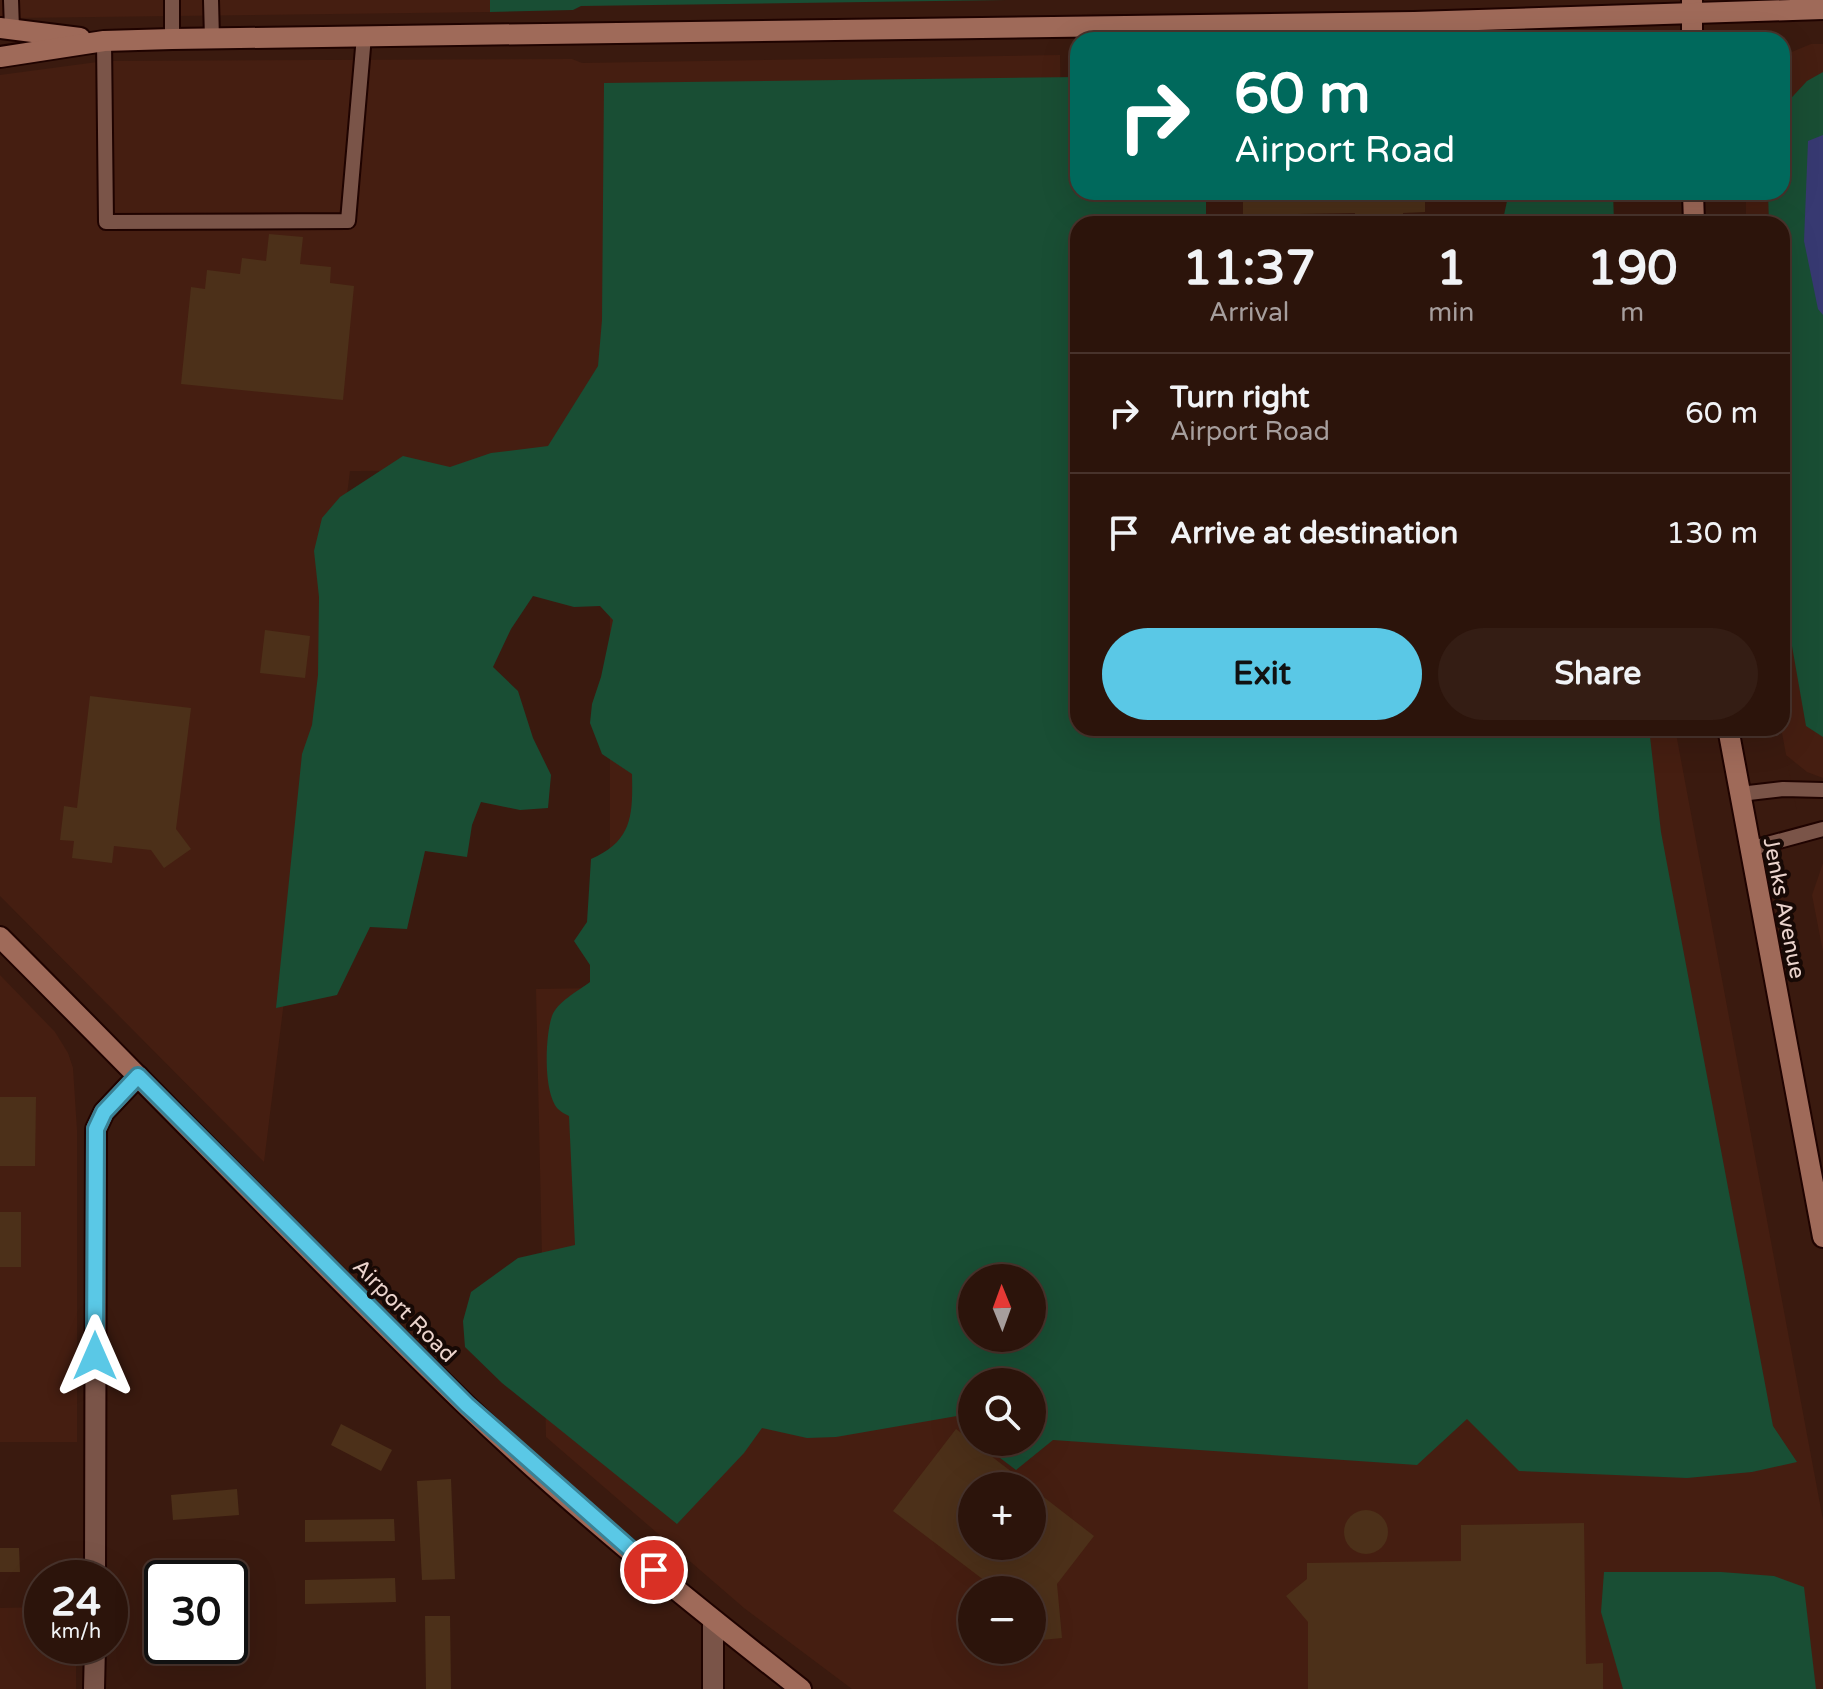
<!DOCTYPE html>
<meta charset="utf-8">
<style>
body{margin:0;font-family:"Varela Round",sans-serif;background:#341d14;color:#f1f3f6;height:100vh;display:flex;flex-direction:column;font-size:30px;white-space:nowrap}
*{box-sizing:border-box;margin:0}
p{font-size:26px;color:#a69e9d}
.icon{flex:none;width:44px;height:44px;fill:none;stroke:currentColor;stroke-width:2;stroke-linecap:round;stroke-linejoin:round}
.map{position:relative;flex:1;overflow:hidden}
.details{position:absolute;left:1070px;top:216px;width:720px;height:520px;display:flex;flex-direction:column;background:#2c140b;border-radius:24px;box-shadow:0 8px 32px #0002,0 0 0 2px #48332c}
.details>*{flex:none}
.guide{position:absolute;left:1070px;top:32px;width:720px;height:168px;border-radius:24px;box-shadow:0 8px 32px #0002,0 0 0 2px #48332c;background:#00695c;color:#fff;overflow:hidden}
.needle{width:52px;rotate:359deg}
.controls{position:absolute;left:958px;top:1264px;display:grid;gap:16px}
.controls a{display:grid;place-items:center;width:88px;height:88px;border-radius:50%;background:#2c140b;box-shadow:0 8px 32px #0002,0 0 0 2px #48332c;font-size:40px}
.speed{position:absolute;left:24px;top:1560px;display:flex;gap:16px;font-size:40px;font-weight:700;text-align:center}
.speed>*{display:grid;place-content:center;width:104px;height:104px;border-radius:50%;background:#2c140b;box-shadow:0 8px 32px #0002,0 0 0 2px #48332c;line-height:1}
.speed small{font-size:20px;font-weight:400}
.speed .limit{border:4px solid #111;border-radius:12px;background:#fff;color:#111}
.pin{position:absolute;display:grid;place-items:center;width:68px;height:68px;color:#fff;margin:-34px;border:4px solid #fff;border-radius:50%;box-shadow:0 2px 8px #0007}
.me{position:absolute;width:88px;margin:-44px;rotate:0deg;stroke-linejoin:round;filter:drop-shadow(0 0 6px #0008)}
.turn{display:flex;align-items:center;gap:28px;height:168px;padding:0 32px;font-size:36px}
.turn .icon{width:104px;height:104px;stroke-width:2.5}
.turn b{display:block;font-size:56px;line-height:68px}
.eta{display:flex;justify-content:space-evenly;align-items:center;height:136px;text-align:center}
.eta b{font-size:48px;font-weight:800;line-height:56px}
.action{display:flex;gap:16px;margin-top:auto;padding:16px 32px}
.action a{flex:1;height:92px;border-radius:48px;background:#5ac8e6;color:#111;font-size:32px;font-weight:800;line-height:92px;text-align:center}
.action a+a{background:#341d14;color:#f1f3f6}
ul{padding:0;list-style:none}
li{display:flex;align-items:center;gap:24px;height:120px;padding:0 32px;border-top:2px solid #48332c}
li div{flex:1}
li b{display:block;font-size:30px}
li em{font-style:normal}
.map>svg:first-child{display:block}
.built{fill:#451e11;fill-rule:evenodd}
.green{fill:#194e34;fill-rule:evenodd}
.water{fill:#373971}
.building{fill:#4c3019}
.lines{fill:none;stroke-linecap:round;stroke-linejoin:round}
.lane-casing{stroke:#1f0300;stroke-width:18}
.street-casing{stroke:#1f0300;stroke-width:24}
.secondary-casing{stroke:#1f0300;stroke-width:24}
.lane{stroke:#7a5448;stroke-width:14}
.street{stroke:#7a5448;stroke-width:20}
.secondary{stroke:#9f6a59;stroke-width:20}
.route-casing{stroke:#3a8296;stroke-width:20}
.route{stroke:#5ac8e6;stroke-width:14}
.labels{text-anchor:middle;stroke-width:8;stroke-linejoin:round;paint-order:stroke}
.street-label{font-size:22px;fill:#ebd4cd;stroke:#170905}
</style>
<div class="map">
<svg width="1823" height="1689" viewBox="0 0 1823 1689">
<rect width="100%" height="100%" fill="#3a1a0f"/>
<g class="built">
<path d="M 0,0 L 490,0 L 490,12 L 15,18 L 0,16 Z"/>
<path d="M 1811,44 L 1823,44 L 1823,778 L 1807,772 L 1786,755 L 1797,812 L 1781,728 L 1782,224 L 1746,224 L 1746,192 L 1782,192 L 1782,56 Z"/>
<path d="M 1060,55 L 1064,337 L 1078,337 L 1078,728 L 1675,728 L 1823,1520 L 1823,1689 L 852,1689 L 744,1608 L 546,1437 L 536,989 L 599,988 L 610,889 L 610,470 L 350,471 L 264,1162 L 0,896 L 0,75 L 105,61 L 572,59 L 582,63 ZM 972,1278 L 1032,1278 L 1032,1338 L 972,1338 ZM 972,1382 L 1032,1382 L 1032,1442 L 972,1442 ZM 972,1486 L 1032,1486 L 1032,1546 L 972,1546 ZM 972,1590 L 1032,1590 L 1032,1650 L 972,1650 Z"/>
<path d="M 1823,863 L 1823,952 L 1812,895 Z"/>
<path d="M 0,975 L 55,1032 L 68,1053 L 73,1068 L 77,1130 L 77,1442 L 0,1442 Z"/>
<path d="M 42,1607 L 42,1646 L 76,1646 L 76,1689 L 0,1689 L 0,1608 Z"/>
</g>
<g class="green">
<path d="M 490,0 L 1006,0 L 581,6 L 573,10 L 490,12 Z"/>
<path d="M 1823,72 L 1823,737 L 1806,726 L 1782,589 L 1782,224 L 1769,224 L 1768,192 L 1782,192 L 1782,108 L 1807,81 Z"/>
<path d="M 1078,77 L 1078,192 L 1206,192 L 1206,224 L 1078,224 L 1078,728 L 1649,728 L 1661,832 L 1773,1426 L 1797,1462 L 1752,1472 L 1687,1478 L 1519,1471 L 1467,1419 L 1417,1465 L 1053,1440 L 1016,1470 L 979,1442 L 1032,1442 L 1032,1382 L 972,1382 L 972,1437 L 961,1429 L 957,1416 L 836,1437 L 807,1438 L 762,1428 L 744,1453 L 677,1524 L 502,1383 L 465,1347 L 463,1321 L 471,1292 L 518,1258 L 575,1245 L 569,1116 C 565,1114 561,1112 558,1109 C 543,1093 545,1036 552,1016 C 557,1002 578,991 590,982 L 590,965 L 574,941 L 587,922 L 591,859 C 632,841 633,816 632,774 L 602,754 L 590,723 L 592,704 L 601,677 L 613,620 L 600,606 L 574,607 L 533,596 L 511,629 L 493,667 L 518,691 L 533,738 L 551,775 L 548,808 L 520,810 L 481,802 L 472,825 L 467,857 L 425,851 L 407,929 L 370,927 L 337,995 L 276,1008 L 302,754 L 312,725 L 318,675 L 319,597 L 314,551 L 322,518 L 340,497 L 403,456 L 450,467 L 491,453 L 548,446 L 598,366 L 602,320 L 604,83 ZM 1032,1278 L 1032,1338 L 972,1338 L 972,1278 Z"/>
<path d="M 1509,192 L 1613,192 L 1614,224 L 1502,224 Z"/>
<path d="M 1604,1572 L 1721,1572 L 1774,1576 L 1804,1587 L 1816,1689 L 1623,1689 L 1601,1612 Z"/>
</g>
<path class="water" d="M 1823,135 L 1823,315 L 1818,309 L 1804,241 L 1808,141 Z"/>
<g class="building">
<path d="M 1243,192 L 1425,192 L 1425,212 L 1403,213 L 1403,224 L 1355,224 L 1355,213 L 1243,215 Z"/>
<path d="M 269,234 L 303,237 L 300,264 L 331,267 L 330,283 L 354,286 L 343,400 L 181,384 L 191,287 L 205,289 L 207,270 L 240,274 L 242,258 L 266,261 Z"/>
<path d="M 265,630 L 310,636 L 305,678 L 260,673 Z"/>
<path d="M 90,696 L 191,708 L 176,829 L 191,849 L 164,868 L 151,850 L 114,846 L 112,863 L 72,858 L 74,841 L 60,840 L 64,806 L 77,808 Z"/>
<path d="M 0,1097 L 36,1097 L 35,1166 L 0,1166 Z"/>
<rect x="0" y="1212" width="21" height="55"/>
<path d="M 341,1424 L 392,1450 L 381,1471 L 331,1445 Z"/>
<path d="M 956,1429 L 1030,1486 L 972,1486 L 972,1546 L 1032,1546 L 1032,1488 L 1094,1536 L 1057,1584 L 1062,1638 L 1032,1641 L 1032,1590 L 997,1590 L 893,1511 Z"/>
<path d="M 451,1479 L 455,1579 L 422,1580 L 417,1481 Z"/>
<path d="M 237,1489 L 239,1515 L 173,1520 L 171,1495 Z"/>
<circle cx="1366" cy="1532" r="22"/>
<path d="M 394,1519 L 395,1541 L 305,1542 L 305,1520 Z"/>
<path d="M 1584,1523 L 1586,1664 L 1603,1663 L 1603,1689 L 1308,1689 L 1308,1622 L 1286,1596 L 1307,1579 L 1307,1563 L 1461,1561 L 1461,1525 Z"/>
<path d="M 0,1548 L 19,1548 L 20,1572 L 0,1572 Z"/>
<path d="M 395,1578 L 396,1602 L 305,1604 L 305,1580 Z"/>
<path d="M 425,1616 L 450,1616 L 451,1689 L 426,1689 Z"/>
</g>
<g class="lines">
<g class="lane-casing">
<g id="lane">
<path d="M 11,0 L 12,29"/>
<path d="M 172,0 L 172,39"/>
<path d="M 211,0 L 212,39"/>
<path d="M 104,41 L 106,222 L 348,221 L 364,36"/>
<path d="M 1740,794 L 1783,789 L 1823,790"/>
<path d="M 1749,849 L 1823,829"/>
</g>
</g>
<g class="street-casing">
<g id="street">
<path d="M 95,1578 L 96,1129 L 104,1112 L 138,1076"/>
<path d="M 94,1689 L 95,1646"/>
<path d="M 713,1689 L 713,1620"/>
</g>
</g>
<g class="secondary-casing">
<g id="secondary">
<path d="M 1692,0 L 1692,40"/>
<path d="M 0,28 L 80,38"/>
<path d="M 0,57 L 104,41 L 172,39 L 1414,22 L 1823,9"/>
<path d="M 1693,192 L 1694,224"/>
<path d="M 1728,728 L 1823,1237"/>
<path d="M 0,937 C 155,1092 307,1251 465,1404 C 571,1506 686,1599 801,1689"/>
</g>
</g>
<use href="#lane" class="lane"/>
<use href="#street" class="street"/>
<use href="#secondary" class="secondary"/>
</g>
<g class="lines">
<g class="route-casing">
<path id="route" d="M 95,1356 L 96,1129 L 104,1112 L 138,1076 L 467,1405 L 654,1570"/>
</g>
<use href="#route" class="route"/>
</g>
<g class="labels">
<g class="street-label">
<text transform="translate(1785 908) rotate(79)" y="8">Jenks Avenue</text>
<text transform="translate(405 1310) rotate(45)" y="8">Airport Road</text>
</g>
</g>
</svg>
<div class="controls">
<a><svg class="needle" viewBox="-14 -14 28 28"><path d="M0-13l5 13h-10z" fill="#e53935"/><path d="M0 13l5-13h-10z" fill="#a69e9d"/></svg></a>
<a><svg class="icon" aria-label="search" viewBox="0 0 24 24"><circle cx="10" cy="10" r="6"/><path d="M15 15l6 6"/></svg></a>
<a>+</a>
<a>−</a>
</div>
<div class="speed"><div>24<small>km/h</small></div><div class="limit">30</div></div>
<div class="pin" style="left:654px;top:1570px;background:#d93025"><svg class="icon" aria-label="arrive" viewBox="0 0 24 24"><path d="M6 21V4h12l-3 4 3 4H6"/></svg></div>
<svg class="me" style="left:95px;top:1356px" viewBox="-20 -20 40 40"><path d="M0-17L14 15 0 8-14 15z" fill="#5ac8e6" stroke="#fff" stroke-width="4"/></svg>
<div class="guide">
<div class="turn"><svg class="icon" aria-label="right" viewBox="0 0 24 24"><path d="M7 20v-9h11M14 6l5 5-5 5"/></svg><div><b>60 m</b>Airport Road</div></div>
</div>
<section class="details">
<div class="eta">
<div><b>11:37</b><p>Arrival</p></div>
<div><b>1</b><p>min</p></div>
<div><b>190</b><p>m</p></div>
</div>
<ul>
<li><svg class="icon" aria-label="right" viewBox="0 0 24 24"><path d="M7 20v-9h11M14 6l5 5-5 5"/></svg><div><b>Turn right</b><p>Airport Road</p></div><em>60 m</em></li>
<li><svg class="icon" aria-label="arrive" viewBox="0 0 24 24"><path d="M6 21V4h12l-3 4 3 4H6"/></svg><div><b>Arrive at destination</b></div><em>130 m</em></li>
</ul>
<div class="action"><a>Exit</a><a>Share</a></div>
</section>
</div>
